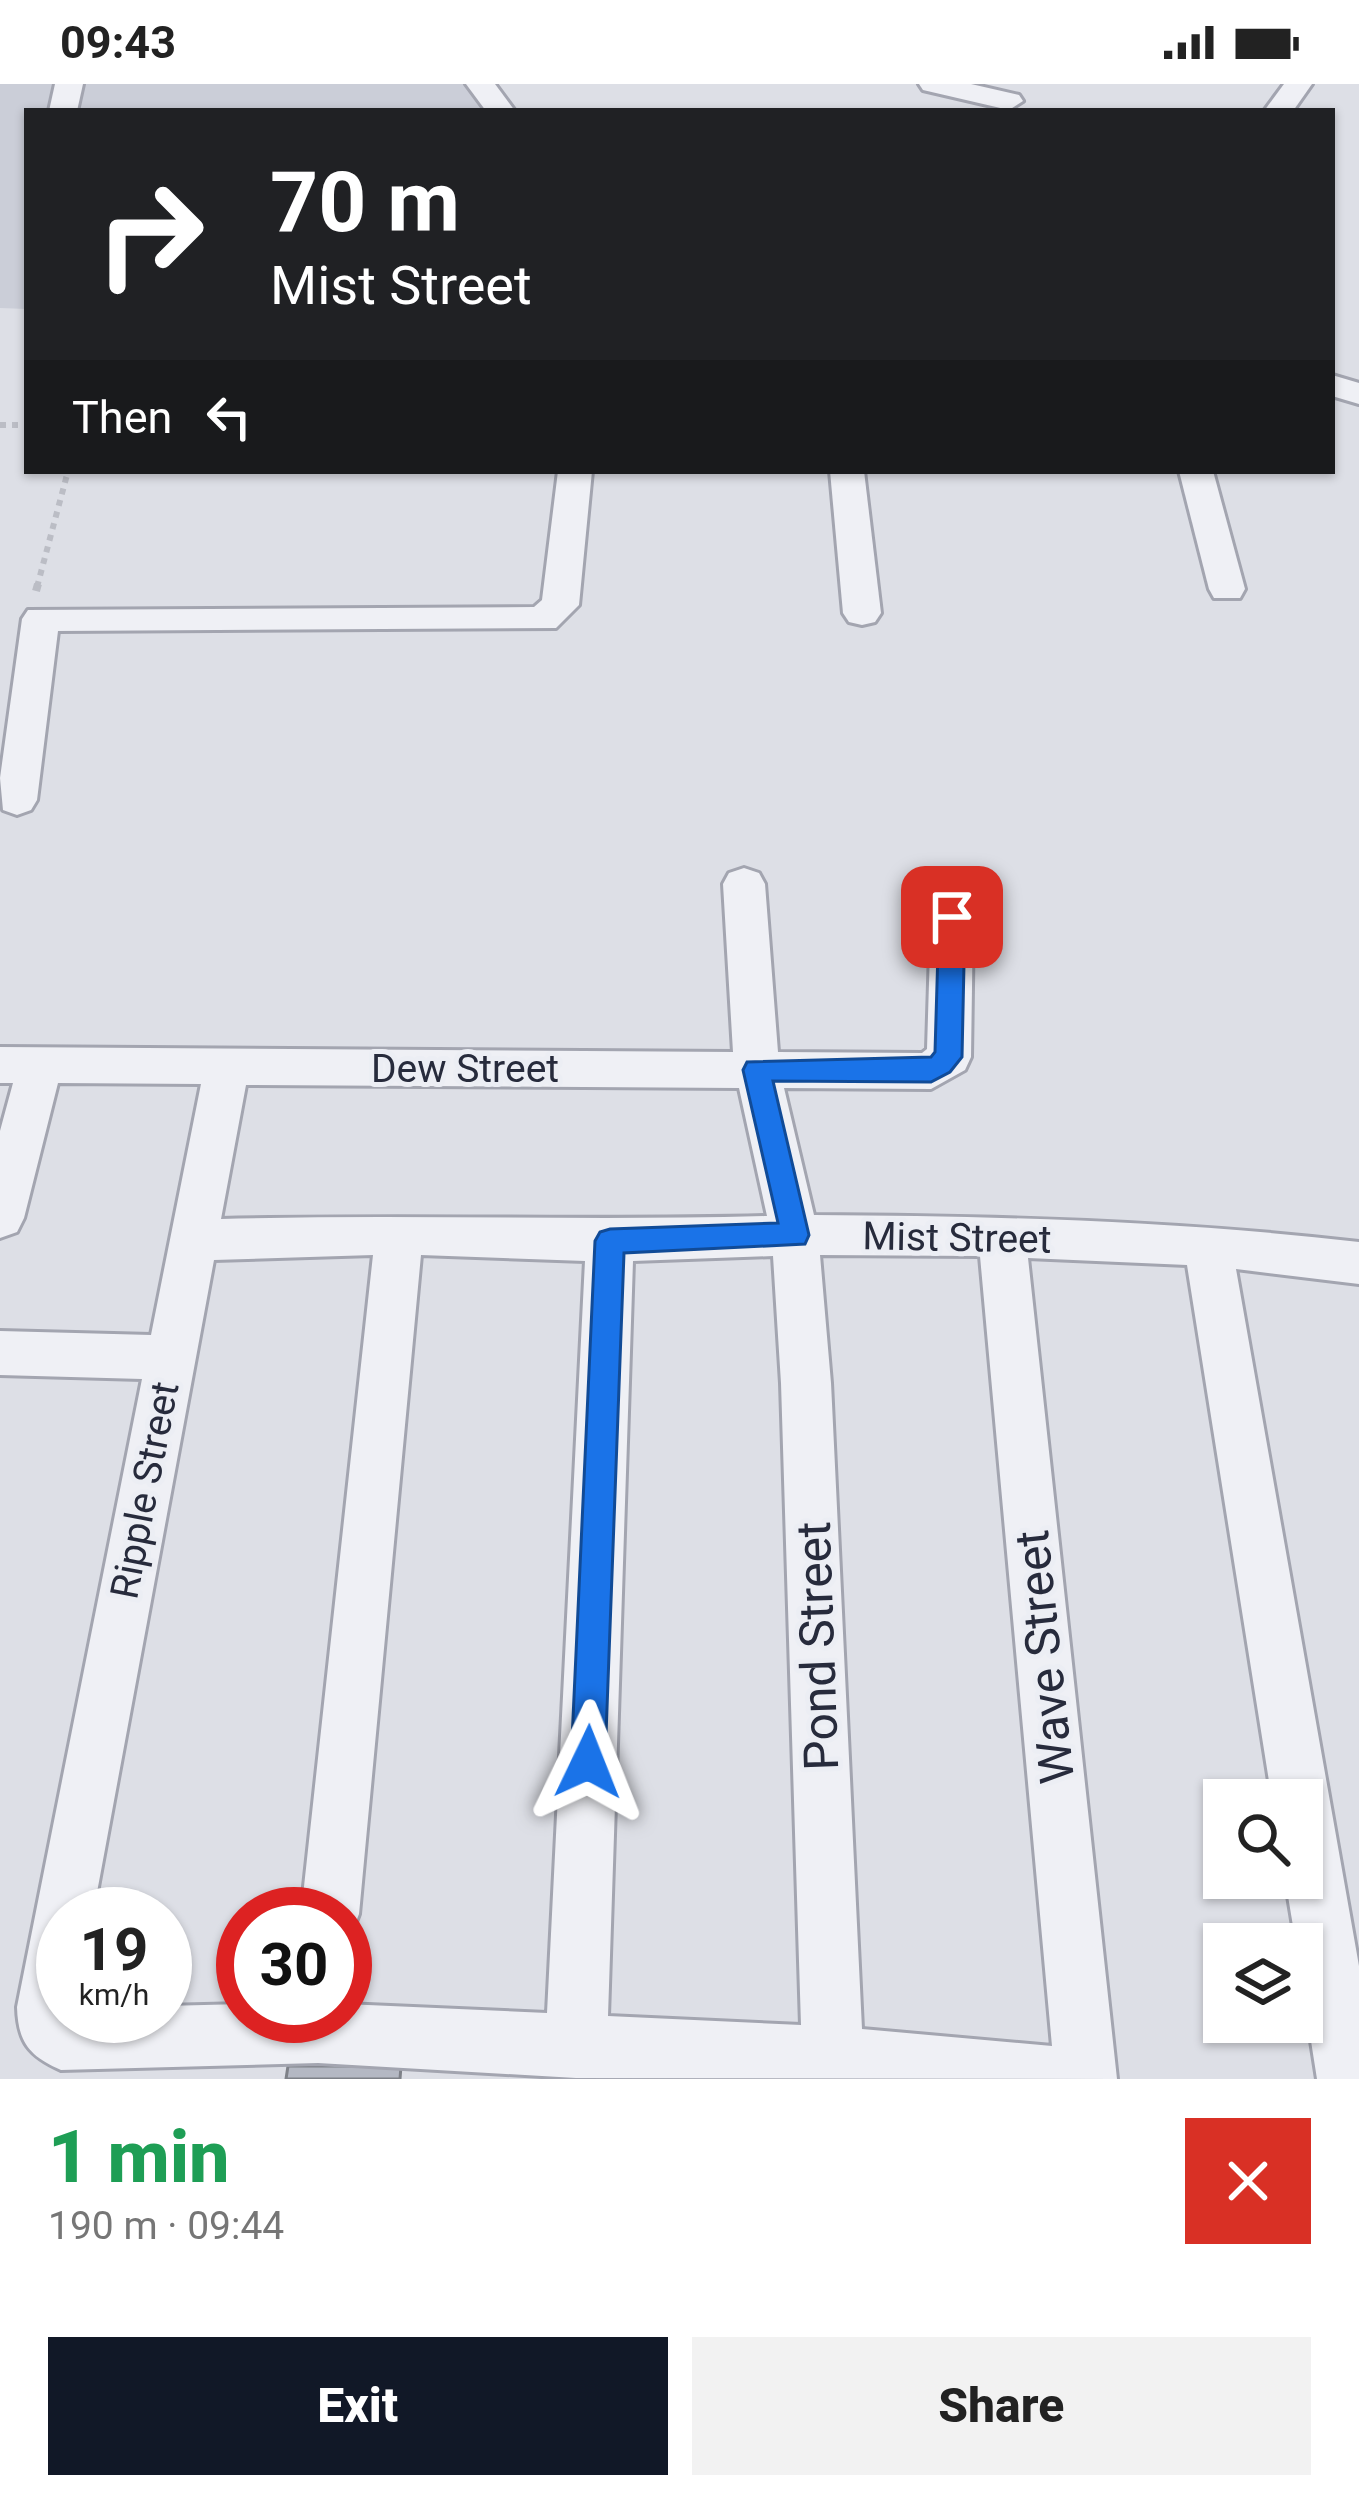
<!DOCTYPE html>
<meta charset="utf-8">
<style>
body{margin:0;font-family:Roboto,sans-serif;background:#f2f2f2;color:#222;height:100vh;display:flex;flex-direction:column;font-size:45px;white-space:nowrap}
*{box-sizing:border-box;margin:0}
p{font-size:39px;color:#767676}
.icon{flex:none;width:66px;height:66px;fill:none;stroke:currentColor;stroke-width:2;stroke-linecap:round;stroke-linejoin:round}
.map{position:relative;height:1995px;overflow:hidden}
.sheet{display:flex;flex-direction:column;background:#fff;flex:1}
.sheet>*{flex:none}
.banner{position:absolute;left:24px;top:24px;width:1311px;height:366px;border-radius:0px;box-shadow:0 3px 9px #0004;background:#202124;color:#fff;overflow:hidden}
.tools{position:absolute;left:1203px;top:1695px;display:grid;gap:24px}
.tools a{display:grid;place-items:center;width:120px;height:120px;border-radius:0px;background:#fff;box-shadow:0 3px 9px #0004;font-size:60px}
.speed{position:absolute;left:36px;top:1803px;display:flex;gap:24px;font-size:60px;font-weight:700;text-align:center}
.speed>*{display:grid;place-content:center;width:156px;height:156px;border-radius:50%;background:#fff;box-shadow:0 3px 9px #0004;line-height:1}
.speed small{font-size:30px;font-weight:400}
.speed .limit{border:18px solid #d22;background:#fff;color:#111}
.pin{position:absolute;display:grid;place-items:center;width:102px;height:102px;color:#fff;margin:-51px;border-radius:24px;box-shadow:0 6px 18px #0006}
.me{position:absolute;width:132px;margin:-66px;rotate:2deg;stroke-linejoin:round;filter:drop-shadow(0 0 9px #0008)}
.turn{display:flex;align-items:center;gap:42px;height:252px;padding:0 48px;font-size:54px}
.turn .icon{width:156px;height:156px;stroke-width:2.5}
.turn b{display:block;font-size:84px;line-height:102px}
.then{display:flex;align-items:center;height:114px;padding:0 48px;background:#0003;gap:24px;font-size:45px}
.round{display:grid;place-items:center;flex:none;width:126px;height:126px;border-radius:0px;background:#f2f2f2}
.summary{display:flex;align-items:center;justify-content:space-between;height:204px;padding:0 48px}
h1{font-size:72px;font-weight:800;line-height:90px;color:#1e9e55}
.button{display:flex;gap:24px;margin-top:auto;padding:24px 48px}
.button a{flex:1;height:138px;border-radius:0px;background:#111827;color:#fff;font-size:48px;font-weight:800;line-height:138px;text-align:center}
.button a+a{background:#f2f2f2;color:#222}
.status{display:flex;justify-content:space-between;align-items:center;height:84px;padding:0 60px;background:#fff;direction:ltr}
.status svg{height:33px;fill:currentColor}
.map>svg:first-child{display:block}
.built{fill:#cbced8}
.building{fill:#b4b8c3;stroke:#7e8188;stroke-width:3}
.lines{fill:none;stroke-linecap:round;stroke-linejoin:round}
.minor-casing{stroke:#a3a5b0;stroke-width:6}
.path-far1{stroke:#bbbdc5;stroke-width:6;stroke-dasharray:6 6;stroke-linecap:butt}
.path{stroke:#bbbdc5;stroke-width:8;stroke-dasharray:9 9;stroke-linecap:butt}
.minor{fill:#eff0f5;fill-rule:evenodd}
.route{fill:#1a73e8;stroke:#114b97;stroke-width:3}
.labels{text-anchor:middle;stroke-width:10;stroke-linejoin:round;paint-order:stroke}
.street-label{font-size:39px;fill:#272b3c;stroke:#eceef4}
.near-street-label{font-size:48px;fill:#272b3c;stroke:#eceef4}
</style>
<div class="status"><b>09:43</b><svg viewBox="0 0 49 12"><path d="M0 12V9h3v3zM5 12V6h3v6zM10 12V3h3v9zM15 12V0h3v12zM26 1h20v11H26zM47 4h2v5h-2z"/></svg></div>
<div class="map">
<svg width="1359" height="1995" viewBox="0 0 1359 1995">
<rect width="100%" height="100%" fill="#dddfe6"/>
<path class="built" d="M 0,0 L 476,0 L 498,27 L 27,27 L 27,225 L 0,224 Z"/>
<path class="building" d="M 288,1982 L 401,1982 L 400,1995 L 286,1995 Z"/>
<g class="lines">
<g class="minor-casing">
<g id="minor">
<path d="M 55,0 L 83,0 L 77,27 L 49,27 Z"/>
<path d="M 466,0 L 495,0 L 515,27 L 486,27 Z"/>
<path d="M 919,0 L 971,0 L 1019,11 L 1023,17 L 1009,26 L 923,6 Z"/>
<path d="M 1284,0 L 1312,0 L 1293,27 L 1264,27 Z"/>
<path d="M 1332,291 L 1359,299 L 1359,320 L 1332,312 Z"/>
<path d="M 558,387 L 592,387 L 579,521 L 556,544 L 58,547 L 37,716 L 31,726 L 17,731 L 3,726 L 0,694 L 22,535 L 28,526 L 534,523 L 542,516 Z"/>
<path d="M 830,387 L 864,387 L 881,529 L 875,538 L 862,541 L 849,538 L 843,529 Z"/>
<path d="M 1179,387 L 1213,387 L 1245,505 L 1240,514 L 1214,514 L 1209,505 Z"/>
<path d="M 744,784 L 759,789 L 765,800 L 778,968 L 922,969 L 927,965 L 931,833 L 937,822 L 952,817 L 967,822 L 973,833 L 971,973 L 965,986 L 931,1005 L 784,1004 L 814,1131 C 997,1132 1177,1137 1359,1158 L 1359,1200 L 1236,1185 L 1359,1882 L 1359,1995 L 1317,1995 L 1302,1900 L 1302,1860 L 1296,1860 L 1285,1794 L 1302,1794 L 1302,1716 L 1272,1716 L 1187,1181 L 1028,1174 L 1117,1995 L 576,1994 L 318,1979 L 61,1986 C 29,1972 18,1958 17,1923 L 142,1295 L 0,1291 L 0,1247 L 151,1251 L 201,1000 L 58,999 L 24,1134 L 17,1148 L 0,1154 L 0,1047 L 13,999 L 0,999 L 0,963 L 733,968 L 723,800 L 729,789 ZM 246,1001 L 739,1004 L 767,1132 C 585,1137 403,1130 221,1135 ZM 373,1171 L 301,1830 L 345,1830 L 345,1853 L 351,1851 L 359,1830 L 421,1171 L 585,1177 L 547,1929 L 345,1920 L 345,1932 L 243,1932 L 243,1920 L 165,1922 L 165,1932 L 63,1932 L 63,1830 L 93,1830 L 214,1176 ZM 820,1171 L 980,1172 L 1052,1962 L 862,1945 L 831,1299 ZM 773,1172 L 781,1299 L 801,1941 L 608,1932 L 633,1177 Z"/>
</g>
</g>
<g class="path-far1">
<path d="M 0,341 L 27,341"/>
<path d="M 37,503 L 68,387"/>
</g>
<path class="path" d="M 36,507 L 38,500"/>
<use href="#minor" class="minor"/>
</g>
<path class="route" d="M 952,823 L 965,833 L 962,973 L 950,988 L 931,998 L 773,997 L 809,1151 L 805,1160 L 624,1169 L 605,1678 L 600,1690 L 588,1695 L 576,1690 L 571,1678 L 595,1157 L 600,1148 L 610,1145 L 778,1139 L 743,986 L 747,978 L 931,973 L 935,968 L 939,833 Z"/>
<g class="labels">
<g class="street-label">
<text x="465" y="998">Dew Street</text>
<text transform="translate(957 1153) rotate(1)" y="14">Mist Street</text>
<text transform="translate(144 1406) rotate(-79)" y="14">Ripple Street</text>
</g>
<g class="near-street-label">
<text transform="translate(817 1562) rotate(-92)" y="17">Pond Street</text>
<text transform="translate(1044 1573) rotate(-96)" y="17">Wave Street</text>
</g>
</g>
</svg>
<div class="tools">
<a><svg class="icon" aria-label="search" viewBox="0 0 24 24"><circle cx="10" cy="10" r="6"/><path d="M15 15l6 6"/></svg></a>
<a><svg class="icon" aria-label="layers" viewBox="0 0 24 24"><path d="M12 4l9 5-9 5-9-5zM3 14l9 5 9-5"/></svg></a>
</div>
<div class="speed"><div>19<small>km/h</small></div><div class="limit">30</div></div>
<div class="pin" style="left:952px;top:833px;background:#d93025"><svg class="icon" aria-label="arrive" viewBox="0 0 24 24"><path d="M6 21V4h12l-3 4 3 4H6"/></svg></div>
<svg class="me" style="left:588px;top:1678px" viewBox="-20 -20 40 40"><path d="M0-17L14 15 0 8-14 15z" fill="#1a73e8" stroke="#fff" stroke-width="4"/></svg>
<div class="banner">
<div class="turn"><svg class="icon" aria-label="right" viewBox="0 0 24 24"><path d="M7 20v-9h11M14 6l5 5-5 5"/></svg><div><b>70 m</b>Mist Street</div></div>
<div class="then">Then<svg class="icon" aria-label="left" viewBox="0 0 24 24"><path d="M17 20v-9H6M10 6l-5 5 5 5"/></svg></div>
</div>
</div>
<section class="sheet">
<div class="summary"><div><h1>1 min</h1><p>190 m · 09:44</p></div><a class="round" style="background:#d93025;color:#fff"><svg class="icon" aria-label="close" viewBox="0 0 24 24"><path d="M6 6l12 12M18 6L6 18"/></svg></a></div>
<div class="button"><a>Exit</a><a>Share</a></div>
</section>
